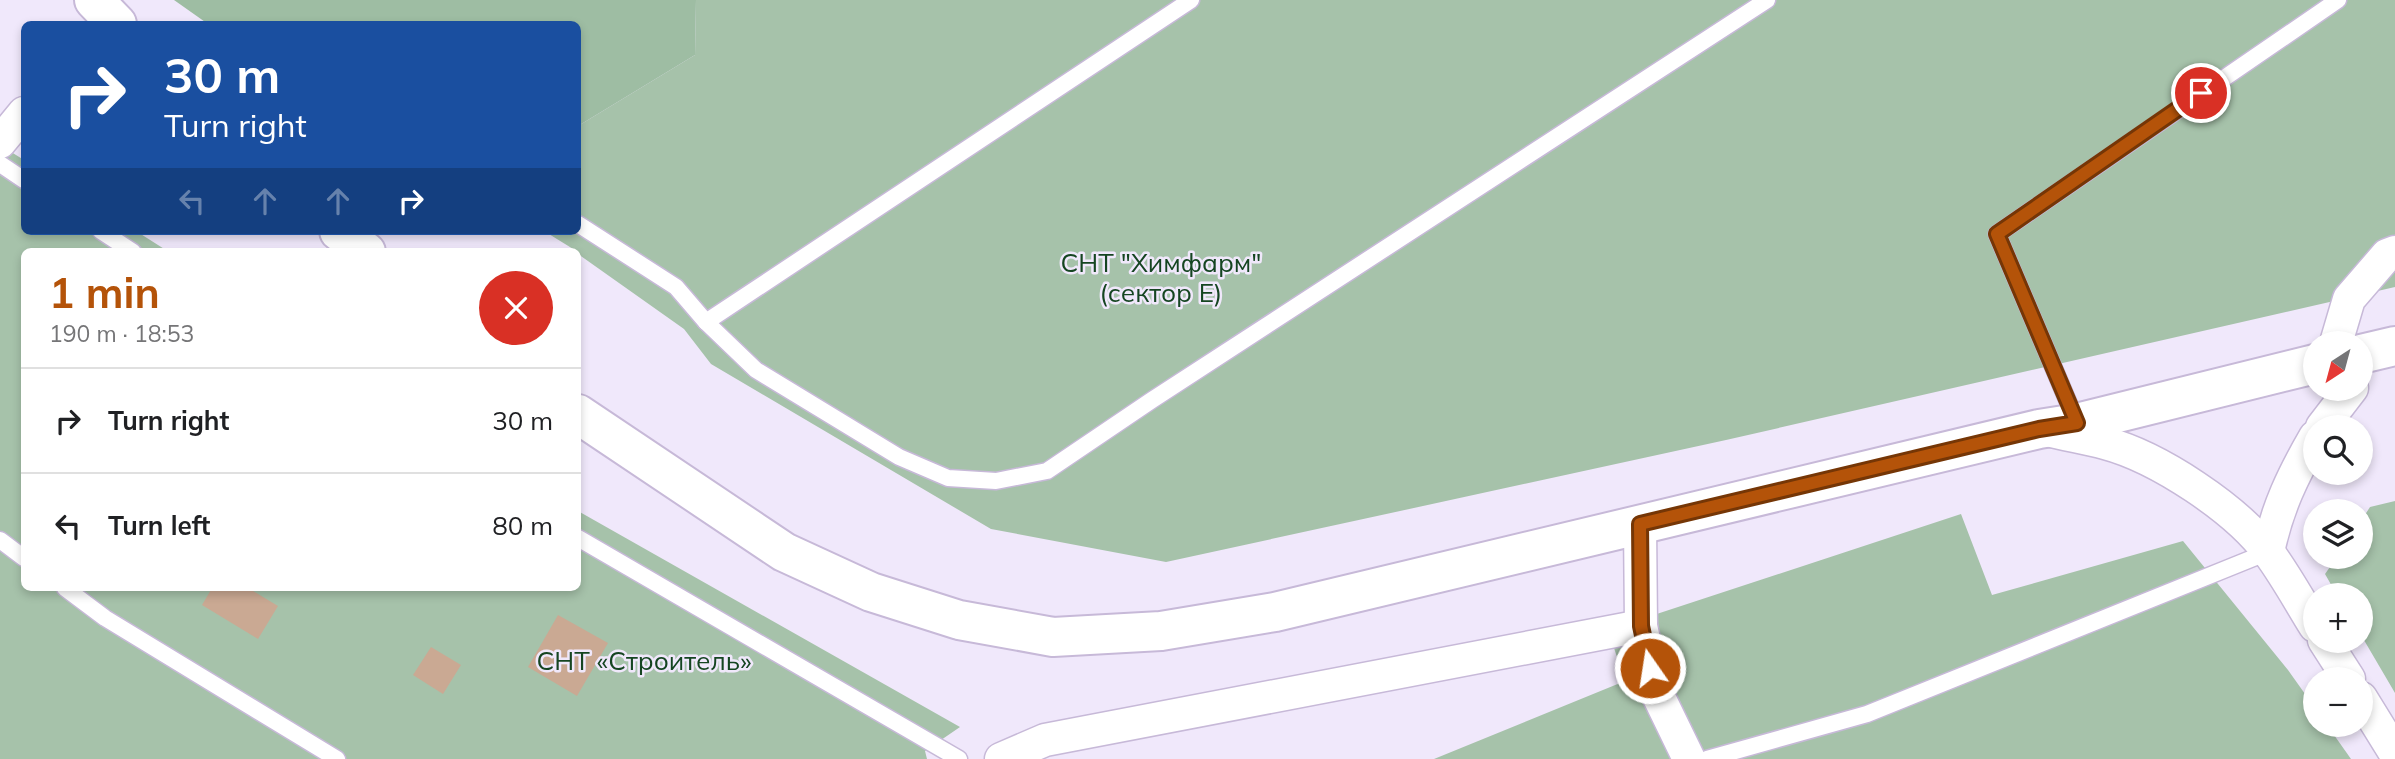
<!DOCTYPE html>
<meta charset="utf-8">
<style>
body{margin:0;font-family:Mulish,sans-serif;background:#f6f6f6;color:#202124;height:100vh;display:flex;flex-direction:column;font-size:26px;white-space:nowrap}
*{box-sizing:border-box;margin:0}
p{font-size:23px;color:#757577}
.icon{flex:none;width:38px;height:38px;fill:none;stroke:currentColor;stroke-width:2;stroke-linecap:round;stroke-linejoin:round}
.map{position:relative;flex:1;overflow:hidden}
.panel{position:absolute;left:21px;top:248px;width:560px;height:343px;display:flex;flex-direction:column;background:#fff;border-radius:10px;box-shadow:0 4px 10px #0003}
.panel>*{flex:none}
.banner{position:absolute;left:21px;top:21px;width:560px;height:214px;border-radius:10px;box-shadow:0 4px 10px #0003;background:#1a4fa0;color:#fff;overflow:hidden}
.needle{width:46px;rotate:216deg}
.controls{position:absolute;left:2303px;top:331px;display:grid;gap:14px}
.controls a{display:grid;place-items:center;width:70px;height:70px;border-radius:50%;background:#fff;box-shadow:0 4px 10px #0003;font-size:35px}
.pin{position:absolute;display:grid;place-items:center;width:60px;height:60px;color:#fff;margin:-30px;border:4px solid #fff;border-radius:50%;box-shadow:0 2px 7px #0007}
.me{position:absolute;width:77px;margin:-38px;rotate:347deg;stroke-linejoin:round;filter:drop-shadow(0 0 5px #0008)}
.turn{display:flex;align-items:center;gap:24px;height:147px;padding:0 28px;font-size:32px}
.turn .icon{width:91px;height:91px;stroke-width:2.5}
.turn b{display:block;font-size:49px;line-height:60px}
.lanes{display:flex;align-items:center;height:66px;padding:0 28px;background:#0003;justify-content:center;gap:35px;direction:ltr}
.lanes .off{opacity:.35}
.round{display:grid;place-items:center;flex:none;width:74px;height:74px;border-radius:37px;background:#f6f6f6}
.headline{display:flex;align-items:center;justify-content:space-between;height:119px;padding:0 28px}
h1{font-size:42px;font-weight:700;line-height:52px;color:#b45309}
ul{padding:0;list-style:none}
li{display:flex;align-items:center;gap:21px;height:105px;padding:0 28px;border-top:2px solid #e0e0e0}
li div{flex:1}
li b{display:block;font-size:26px}
li em{font-style:normal}
.map>svg:first-child{display:block}
.green{fill:#a6c2aa}
.forest{fill:#9ebda3}
.building{fill:#caa993}
.lines{fill:none;stroke-linecap:round;stroke-linejoin:round}
.lane-casing{stroke:#c7b9d8;stroke-width:19}
.street-casing{stroke:#c7b9d8;stroke-width:35}
.secondary-casing{stroke:#c7b9d8;stroke-width:42}
.lane{stroke:#fff;stroke-width:16}
.street{stroke:#fff;stroke-width:32}
.secondary{stroke:#fff;stroke-width:38}
.route-casing{stroke:#753606;stroke-width:18}
.route{stroke:#b45309;stroke-width:12}
.labels{text-anchor:middle;stroke-width:5;stroke-linejoin:round;paint-order:stroke}
.park-label{font-size:26px;fill:#154521;stroke:#f0e8fb}
</style>
<div class="map">
<svg width="2395" height="759" viewBox="0 0 2395 759">
<rect width="100%" height="100%" fill="#f0e8fb"/>
<g class="green">
<path d="M 696,0 L 2395,0 L 2395,287 L 1726,440 L 1166,562 L 991,529 L 711,364 L 684,329 L 578,254 L 578,252 L 544,231 L 578,231 L 578,126 L 695,55 Z"/>
<path d="M 0,145 L 24,160 L 24,231 L 136,231 L 169,252 L 24,252 L 24,588 L 578,588 L 578,511 L 960,727 L 925,751 L 927,759 L 0,759 Z"/>
<path d="M 2395,501 L 2395,693 L 2361,635 L 2361,595 L 2337,595 L 2325,574 L 2337,557 L 2361,556 L 2361,521 L 2370,507 Z"/>
<path d="M 1961,514 L 1992,595 L 2183,541 L 2288,670 L 2315,708 L 2315,724 L 2327,725 L 2351,759 L 1434,759 L 1625,681 L 1608,630 Z"/>
</g>
<path class="forest" d="M 174,0 L 696,0 L 695,55 L 578,126 L 578,24 L 208,24 Z"/>
<g class="building">
<path d="M 212,588 L 248,588 L 278,606 L 258,639 L 202,605 Z"/>
<path d="M 558,615 L 608,643 L 577,696 L 528,667 Z"/>
<path d="M 431,647 L 461,665 L 443,694 L 413,675 Z"/>
</g>
<g class="lines">
<g class="lane-casing">
<g id="lane">
<path d="M 0,164 L 24,180"/>
<path d="M 578,224 L 676,287 L 706,322 L 756,370 L 899,457 L 948,478 L 996,481 L 1047,471 L 1152,400 L 1767,0"/>
<path d="M 101,231 L 133,252"/>
<path d="M 706,322 L 1191,0"/>
<path d="M 2077,423 L 1997,234 L 2338,0"/>
<path d="M 578,538 L 959,759"/>
<path d="M 0,540 L 24,558"/>
<path d="M 65,588 L 105,618 L 337,759"/>
<path d="M 1707,759 L 1867,714 L 2268,552"/>
</g>
</g>
<g class="street-casing">
<g id="street">
<path d="M 0,142 L 24,113"/>
<path d="M 2336,343 L 2349,299 L 2387,255 L 2395,252"/>
<path d="M 2322,427 L 2352,388"/>
<path d="M 2047,430 C 2067,435 2086,438 2105,443 C 2158,457 2237,509 2269,553 C 2286,576 2300,602 2315,626"/>
<path d="M 1640,524 L 1641,626 L 1655,689 L 1689,759"/>
<path d="M 2268,552 C 2277,508 2293,475 2315,437"/>
<path d="M 2324,640 L 2349,679"/>
<path d="M 2361,698 L 2395,753"/>
<path d="M 1001,759 L 1045,740 L 1641,626"/>
</g>
</g>
<g class="secondary-casing">
<g id="secondary">
<path d="M 94,0 L 117,24"/>
<path d="M 339,231 L 366,252"/>
<path d="M 2361,354 L 2395,346"/>
<path d="M 578,414 L 784,552 L 871,592 L 959,620 L 1053,637 L 1161,631 L 1275,612 L 2039,429 L 2077,423 L 2315,364"/>
</g>
</g>
<use href="#lane" class="lane"/>
<use href="#street" class="street"/>
<use href="#secondary" class="secondary"/>
</g>
<g class="lines">
<g class="route-casing">
<path id="route" d="M 1650,668 L 1641,626 L 1640,524 L 2039,429 L 2077,423 L 1997,234 L 2201,93"/>
</g>
<use href="#route" class="route"/>
</g>
<g class="labels">
<g class="park-label">
<text x="1161" y="272">СНТ "Химфарм"<tspan x="1161" dy="30">(сектор Е)</tspan></text>
<text x="644" y="670">СНТ «Строитель»</text>
</g>
</g>
</svg>
<div class="controls">
<a><svg class="needle" viewBox="-14 -14 28 28"><path d="M0-13l5 13h-10z" fill="#e53935"/><path d="M0 13l5-13h-10z" fill="#757577"/></svg></a>
<a><svg class="icon" aria-label="search" viewBox="0 0 24 24"><circle cx="10" cy="10" r="6"/><path d="M15 15l6 6"/></svg></a>
<a><svg class="icon" aria-label="layers" viewBox="0 0 24 24"><path d="M12 4l9 5-9 5-9-5zM3 14l9 5 9-5"/></svg></a>
<a>+</a>
<a>−</a>
</div>
<div class="pin" style="left:2201px;top:93px;background:#d93025"><svg class="icon" aria-label="arrive" viewBox="0 0 24 24"><path d="M6 21V4h12l-3 4 3 4H6"/></svg></div>
<svg class="me" style="left:1650px;top:668px" viewBox="-20 -20 40 40"><circle r="17" fill="#b45309" stroke="#fff" stroke-width="3"/><path d="M0-11L8 9 0 5-8 9z" fill="#fff"/></svg>
<div class="banner">
<div class="turn"><svg class="icon" aria-label="right" viewBox="0 0 24 24"><path d="M7 20v-9h11M14 6l5 5-5 5"/></svg><div><b>30 m</b>Turn right</div></div>
<div class="lanes"><svg class="icon off" aria-label="left" viewBox="0 0 24 24"><path d="M17 20v-9H6M10 6l-5 5 5 5"/></svg><svg class="icon off" aria-label="ahead" viewBox="0 0 24 24"><path d="M12 20V5M6 11l6-6 6 6"/></svg><svg class="icon off" aria-label="ahead" viewBox="0 0 24 24"><path d="M12 20V5M6 11l6-6 6 6"/></svg><svg class="icon" aria-label="right" viewBox="0 0 24 24"><path d="M7 20v-9h11M14 6l5 5-5 5"/></svg></div>
</div>
<section class="panel">
<div class="headline"><div><h1>1 min</h1><p>190 m · 18:53</p></div><a class="round" style="background:#d93025;color:#fff"><svg class="icon" aria-label="close" viewBox="0 0 24 24"><path d="M6 6l12 12M18 6L6 18"/></svg></a></div>
<ul>
<li><svg class="icon" aria-label="right" viewBox="0 0 24 24"><path d="M7 20v-9h11M14 6l5 5-5 5"/></svg><div><b>Turn right</b></div><em>30 m</em></li>
<li><svg class="icon" aria-label="left" viewBox="0 0 24 24"><path d="M17 20v-9H6M10 6l-5 5 5 5"/></svg><div><b>Turn left</b></div><em>80 m</em></li>
</ul>
</section>
</div>
